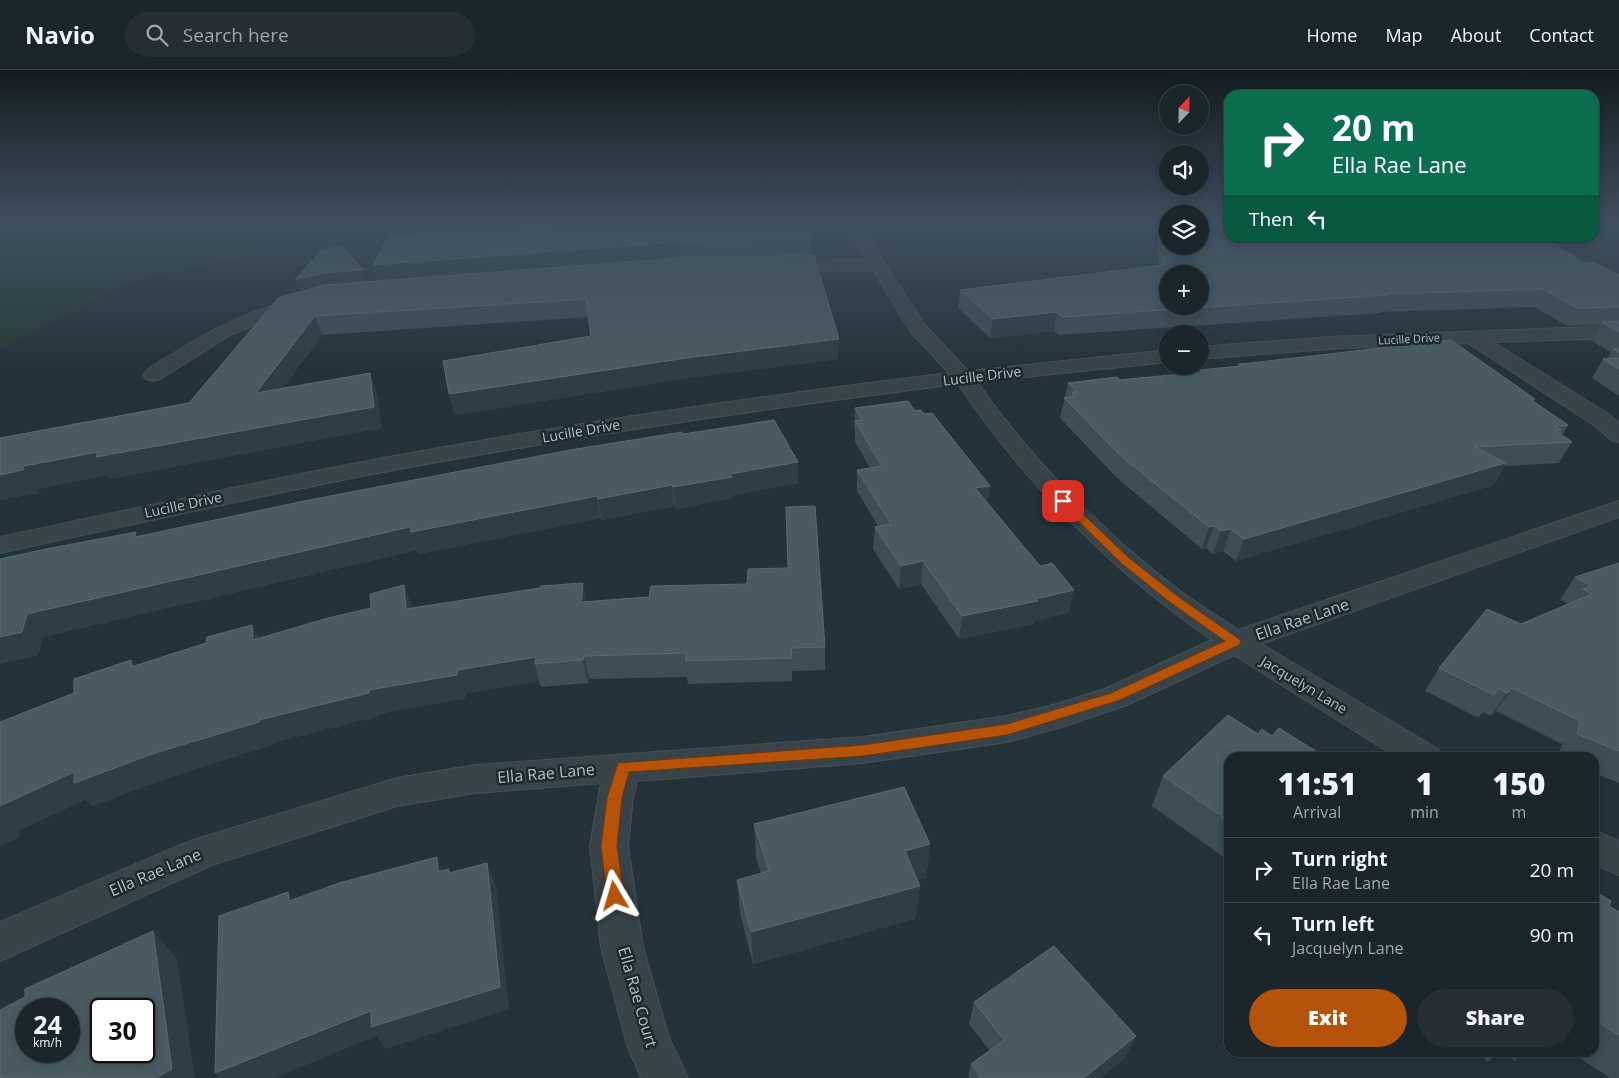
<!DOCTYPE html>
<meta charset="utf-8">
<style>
body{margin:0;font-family:"Open Sans",sans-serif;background:#242e34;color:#f1f3f6;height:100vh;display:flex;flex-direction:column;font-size:19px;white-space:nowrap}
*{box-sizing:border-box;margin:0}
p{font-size:16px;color:#a0a5a9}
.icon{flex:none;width:28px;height:28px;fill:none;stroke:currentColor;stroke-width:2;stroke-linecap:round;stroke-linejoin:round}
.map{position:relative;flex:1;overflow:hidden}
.panel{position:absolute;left:1224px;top:682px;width:375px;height:305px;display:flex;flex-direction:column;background:#1b262c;border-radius:15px;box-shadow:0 2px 12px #0003,0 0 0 1px #394348}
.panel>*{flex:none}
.top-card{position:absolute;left:1224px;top:20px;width:375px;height:152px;border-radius:15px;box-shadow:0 2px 12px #0003,0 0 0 1px #394348;background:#0b6e4f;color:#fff;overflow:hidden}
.needle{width:32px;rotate:22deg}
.buttons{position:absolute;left:1159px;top:15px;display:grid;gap:10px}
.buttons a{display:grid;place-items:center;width:50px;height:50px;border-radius:50%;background:#1b262c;box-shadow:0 2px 12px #0003,0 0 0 1px #394348;font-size:25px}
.speed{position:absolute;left:15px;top:928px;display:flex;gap:10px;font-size:25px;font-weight:700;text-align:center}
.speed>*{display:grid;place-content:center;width:65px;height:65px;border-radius:50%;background:#1b262c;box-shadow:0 2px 12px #0003,0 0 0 1px #394348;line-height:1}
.speed small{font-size:12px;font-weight:400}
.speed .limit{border:2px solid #111;border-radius:8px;background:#fff;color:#111}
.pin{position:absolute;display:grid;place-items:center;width:42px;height:42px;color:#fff;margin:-21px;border-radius:10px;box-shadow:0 2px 8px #0006}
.me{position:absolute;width:55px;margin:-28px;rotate:353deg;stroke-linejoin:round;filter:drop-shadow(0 0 4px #0008)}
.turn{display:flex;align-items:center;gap:18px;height:105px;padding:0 25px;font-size:22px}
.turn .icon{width:65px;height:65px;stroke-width:2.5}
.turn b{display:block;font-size:35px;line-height:42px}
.then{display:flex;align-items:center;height:48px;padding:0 25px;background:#0003;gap:10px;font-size:19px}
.eta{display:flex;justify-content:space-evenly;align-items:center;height:85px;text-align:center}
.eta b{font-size:30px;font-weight:800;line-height:35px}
.button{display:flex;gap:10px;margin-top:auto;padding:10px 25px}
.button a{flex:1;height:58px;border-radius:30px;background:#b45309;color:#fff;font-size:20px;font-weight:800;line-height:58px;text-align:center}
.button a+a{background:#242e34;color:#f1f3f6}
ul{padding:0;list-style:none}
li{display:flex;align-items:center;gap:15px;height:65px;padding:0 25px;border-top:1px solid #394348}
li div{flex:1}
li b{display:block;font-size:19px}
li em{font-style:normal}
header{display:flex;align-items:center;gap:30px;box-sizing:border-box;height:70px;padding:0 25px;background:#1b262c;border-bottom:1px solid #394348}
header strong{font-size:24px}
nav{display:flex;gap:28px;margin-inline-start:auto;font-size:18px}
.search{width:350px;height:45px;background:#242e34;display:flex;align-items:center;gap:12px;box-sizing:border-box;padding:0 18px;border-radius:28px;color:#a0a5a9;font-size:19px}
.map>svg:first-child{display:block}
.green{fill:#263b38}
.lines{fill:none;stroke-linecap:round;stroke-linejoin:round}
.minor-casing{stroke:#445056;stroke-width:2}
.minor{fill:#38444a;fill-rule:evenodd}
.wall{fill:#3d4e55}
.shaded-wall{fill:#2e3e45}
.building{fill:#4a5b62;stroke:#5a6a71;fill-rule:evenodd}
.route{fill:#b45309;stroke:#753606}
.labels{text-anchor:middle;stroke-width:5;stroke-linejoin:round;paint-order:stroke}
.far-street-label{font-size:11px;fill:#b3bfc6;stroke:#1d292f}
.street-label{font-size:14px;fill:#b3bfc6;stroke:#1d292f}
.near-street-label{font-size:16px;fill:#b3bfc6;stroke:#1d292f}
</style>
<header>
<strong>Navio</strong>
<div class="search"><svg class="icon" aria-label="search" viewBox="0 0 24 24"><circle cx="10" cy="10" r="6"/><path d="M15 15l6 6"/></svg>Search here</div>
<nav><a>Home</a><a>Map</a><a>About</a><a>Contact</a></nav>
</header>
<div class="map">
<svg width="1619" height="1008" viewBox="0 0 1619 1008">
<rect width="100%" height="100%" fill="#24333a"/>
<g class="green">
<path d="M 0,155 L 606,155 L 328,168 L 132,212 L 0,279 Z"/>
<path d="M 1594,155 L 1619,155 L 1619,170 L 1594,167 Z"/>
</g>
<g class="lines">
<g class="minor-casing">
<g id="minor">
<path d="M 846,155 L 861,155 L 924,254 L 968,301 L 1168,280 L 1168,292 L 977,312 C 1034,392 1105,465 1184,524 C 1202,537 1221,548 1238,560 L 1619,431 L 1619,447 L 1261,574 L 1438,679 L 1443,688 L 1398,688 L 1234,585 L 1127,635 L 1059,658 L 1007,672 L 863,693 L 637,711 L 633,728 L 628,776 L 643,877 L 669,968 L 688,1008 L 641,1008 L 627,975 L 601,877 L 590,776 L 601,713 L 476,723 L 397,736 L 212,795 L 0,891 L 0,852 L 190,771 L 397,708 L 476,695 L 863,667 L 1007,646 L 1057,634 L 1105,619 L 1212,570 C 1111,500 1027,416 958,314 C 767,338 577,366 388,401 C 258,426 129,455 0,483 L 0,467 C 129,440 259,411 389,387 C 574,353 761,326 949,303 L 910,261 L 873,200 L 781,201 L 775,199 L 773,196 L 775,193 L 781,191 L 867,190 Z"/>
<path d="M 300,228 L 306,229 L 309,233 L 306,237 L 259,253 L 232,264 L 160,309 L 153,311 L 146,309 L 143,305 C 149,296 161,291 171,285 C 211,259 253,239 300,228 Z"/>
<path d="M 1619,256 L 1619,268 L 1493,272 L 1610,345 L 1619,353 L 1619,372 L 1611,370 L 1594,355 L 1468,273 L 1327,279 L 1200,289 L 1200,277 L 1327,267 Z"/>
<path d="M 1594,760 L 1619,771 L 1619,805 L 1594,794 Z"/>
</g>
</g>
<use href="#minor" class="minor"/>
</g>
<g class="wall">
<path d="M 1158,155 L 1168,155 L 1581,192 L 1619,205 L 1619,326 L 1592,308 L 1603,289 L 1608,288 L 1611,282 L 1592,271 L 1601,255 L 1567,256 L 1534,237 L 1381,242 L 1380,243 L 1059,265 L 1054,261 L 990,268 L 958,238 L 960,220 L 1159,195 L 1157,160 Z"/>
<path d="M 389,166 L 811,169 L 811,186 L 838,289 L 688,308 L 454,345 L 591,266 L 588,247 L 322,265 L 283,318 L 377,324 L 381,358 L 109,409 L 106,405 L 38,419 L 37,423 L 0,430 L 189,333 L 278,228 L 367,212 L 378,211 Z"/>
<path d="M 1238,294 L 1535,329 L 1533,331 L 1568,355 L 1562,365 L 1572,372 L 1559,393 L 1504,396 L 1494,415 L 1236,491 L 1223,481 L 1213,484 L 1206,478 L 1202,479 L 1117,408 L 1060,348 L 1068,313 L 1119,310 L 1200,302 L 1200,300 L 1237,297 Z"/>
<path d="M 855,338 L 915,341 L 924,344 L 990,416 L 987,433 L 1069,543 L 1034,551 L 1033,554 L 959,569 L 921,514 L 899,519 L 873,479 L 875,457 L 878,456 L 857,421 L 857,400 L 870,398 L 855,372 L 855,360 L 854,358 Z"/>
<path d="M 683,364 L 798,392 L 798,413 L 733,425 L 733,428 L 676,439 L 675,436 L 602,450 L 601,448 L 419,484 L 417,480 L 43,567 L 38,585 L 0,594 L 0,489 L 139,466 Z"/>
<path d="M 786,437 L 825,577 L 825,600 L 792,601 L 792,611 L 688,614 L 687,607 L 589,609 L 588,613 L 541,617 L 539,611 L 466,623 L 465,628 L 379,644 L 379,646 L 272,673 L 272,675 L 173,706 L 92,736 L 86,729 L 18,761 L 19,767 L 0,776 L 74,623 L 131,590 L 134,596 L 259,568 L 371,538 L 404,515 L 412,538 L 587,532 L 649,527 L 747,514 L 788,498 Z"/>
<path d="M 1619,493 L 1619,713 L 1594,703 L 1594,688 L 1558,687 L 1562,674 L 1496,641 L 1491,646 L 1483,642 L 1478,648 L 1425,621 L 1439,598 L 1521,554 L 1568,534 L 1560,529 L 1575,507 Z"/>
<path d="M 1272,666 L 1327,688 L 1229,688 L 1229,791 L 1152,736 L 1163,706 Z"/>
<path d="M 754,754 L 930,774 L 926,808 L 917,810 L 920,816 L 915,849 L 753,894 L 740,843 L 737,810 L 761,804 L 756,787 Z"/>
<path d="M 1594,821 L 1609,836 L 1619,842 L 1619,1008 L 1610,1008 L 1571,982 L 1594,982 Z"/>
<path d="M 974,932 L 1125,988 L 1100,1008 L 968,1008 L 971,994 L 990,981 L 969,954 Z"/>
<path d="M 1475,982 L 1498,982 L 1488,992 Z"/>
<path d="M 1504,982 L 1523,982 L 1515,991 Z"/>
</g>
<g class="shaded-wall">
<path d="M 678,172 L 680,192 L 379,216 L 373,195 Z"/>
<path d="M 363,200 L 368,217 L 302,227 L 295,210 L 324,203 Z"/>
<path d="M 1057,242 L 1054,261 L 990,268 L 993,249 Z"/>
<path d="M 315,246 L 322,265 L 264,344 L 256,323 Z"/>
<path d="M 839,269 L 838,289 L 688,308 L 454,345 L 449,324 L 686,288 Z"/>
<path d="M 370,303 L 377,324 L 381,358 L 109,409 L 106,405 L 38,419 L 37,423 L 0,430 L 0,405 L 24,396 Z"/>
<path d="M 798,392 L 798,413 L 733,425 L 733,428 L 676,439 L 673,417 L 730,404 Z"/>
<path d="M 1505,393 L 1494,415 L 1236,491 L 1244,469 Z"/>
<path d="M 672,415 L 675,436 L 602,450 L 598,429 Z"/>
<path d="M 990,416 L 987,437 L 975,418 Z"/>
<path d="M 597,426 L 601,448 L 419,484 L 417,480 L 43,567 L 38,585 L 0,594 L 0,567 L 27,544 L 410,457 Z"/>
<path d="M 1214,456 L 1206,478 L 1202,479 L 1209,457 Z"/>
<path d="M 1231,459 L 1223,481 L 1213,484 L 1221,461 Z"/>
<path d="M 923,491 L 921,514 L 899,519 L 901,496 Z"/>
<path d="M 583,513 L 588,536 L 581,532 Z"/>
<path d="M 404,515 L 412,538 L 406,539 Z"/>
<path d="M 1074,520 L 1069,543 L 1034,551 L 1033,554 L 959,569 L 962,546 Z"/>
<path d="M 252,555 L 264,578 L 253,570 Z"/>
<path d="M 584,586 L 589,609 L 588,613 L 583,590 Z"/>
<path d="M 536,587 L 535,594 L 539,611 L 466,623 L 465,628 L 379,644 L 379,646 L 272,673 L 272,675 L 173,706 L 92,736 L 86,729 L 18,761 L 19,767 L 0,776 L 0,736 L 74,702 L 158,682 L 259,650 L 369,620 L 458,600 Z"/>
<path d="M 1512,618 L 1496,641 L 1491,646 L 1507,623 Z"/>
<path d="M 930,774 L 926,808 L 901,814 L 905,781 Z"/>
<path d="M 437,787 L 447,810 L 438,802 Z"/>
<path d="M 487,793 L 496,816 L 509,939 L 385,979 L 377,966 L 274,1008 L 219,1008 L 215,1003 Z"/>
<path d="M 920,816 L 915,849 L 753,894 L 751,862 Z"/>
<path d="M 288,822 L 303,845 L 289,831 Z"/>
<path d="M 153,861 L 177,889 L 195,1008 L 156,1008 Z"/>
<path d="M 1136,966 L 1125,988 L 1100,1008 L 1084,1008 Z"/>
</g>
<g class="building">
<path d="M 585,155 L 808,155 L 811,169 L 678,172 L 373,195 L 389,166 Z"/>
<path d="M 1161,155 L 1168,155 L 1168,176 L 1200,176 L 1200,155 L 1229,155 L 1229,168 L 1547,168 L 1581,192 L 1595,193 L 1619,205 L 1619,237 L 1577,238 L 1543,219 L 1386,224 L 1387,225 L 1062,247 L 1057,242 L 993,249 L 960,220 L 1164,195 ZM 1168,204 L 1200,204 L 1200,236 L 1168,236 Z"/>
<path d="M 342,176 L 363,200 L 324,203 L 295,210 L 321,180 Z"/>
<path d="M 814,185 L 839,269 L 686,288 L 449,324 L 443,291 L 591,266 L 586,229 L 315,246 L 256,323 L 370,303 L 374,337 L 96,387 L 98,382 L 24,396 L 23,400 L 0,405 L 0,368 L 189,333 L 278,228 L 324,215 L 679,188 Z"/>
<path d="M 1619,251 L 1619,262 L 1602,252 Z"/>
<path d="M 1451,270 L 1535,329 L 1530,329 L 1568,355 L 1555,356 L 1561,360 L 1555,360 L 1572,372 L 1475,377 L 1505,393 L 1244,469 L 1231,459 L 1221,461 L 1214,456 L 1209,457 L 1122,387 L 1064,328 L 1075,326 L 1072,322 L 1077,322 L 1068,313 L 1117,307 L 1119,310 L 1202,302 L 1200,300 L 1240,296 L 1238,294 L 1251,293 Z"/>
<path d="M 1613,279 L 1619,279 L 1619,283 Z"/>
<path d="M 1619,288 L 1619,299 L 1603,289 Z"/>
<path d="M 908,331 L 915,341 L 921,340 L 924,344 L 932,343 L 990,416 L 975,418 L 1040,496 L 1052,493 L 1074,520 L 1036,529 L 1038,531 L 962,546 L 923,491 L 901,496 L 875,457 L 891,454 L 857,400 L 882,396 L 855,351 L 862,350 L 855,338 Z"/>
<path d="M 774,350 L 798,392 L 730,404 L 732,407 L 673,417 L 672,415 L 598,429 L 597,426 L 411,462 L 410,457 L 27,544 L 22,562 L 0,567 L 0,489 L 46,479 L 136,462 L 135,467 L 304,431 L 570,380 L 682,362 L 683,364 Z"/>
<path d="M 815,436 L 825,577 L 791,578 L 792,588 L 686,591 L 686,583 L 584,586 L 583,590 L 535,594 L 536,587 L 458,600 L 457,605 L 369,620 L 369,623 L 259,650 L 259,652 L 158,682 L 74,713 L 74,702 L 0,736 L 0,652 L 74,623 L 74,609 L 131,590 L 131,597 L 206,573 L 207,567 L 252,555 L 253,570 L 328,548 L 371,538 L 370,524 L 404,515 L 406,539 L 540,518 L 541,516 L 583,513 L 581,532 L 649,527 L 651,516 L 747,514 L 748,499 L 788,498 L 786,437 Z"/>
<path d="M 1619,493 L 1619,681 L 1577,664 L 1580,651 L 1512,618 L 1507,623 L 1498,618 L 1494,625 L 1439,598 L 1487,539 L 1521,554 L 1592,524 L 1583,519 L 1591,516 L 1575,507 Z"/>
<path d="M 1228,645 L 1258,664 L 1262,659 L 1272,666 L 1279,658 L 1327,688 L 1229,688 L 1229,751 L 1163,706 Z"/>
<path d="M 904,717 L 930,774 L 905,781 L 920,816 L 751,862 L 737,810 L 769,801 L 754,754 Z"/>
<path d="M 437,787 L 438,802 L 449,799 L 449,803 L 487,793 L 500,917 L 371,957 L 371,941 L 215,1003 L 219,846 L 288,822 L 289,831 L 339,813 Z"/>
<path d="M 1594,821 L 1611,831 L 1609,836 L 1619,842 L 1619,965 L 1594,949 Z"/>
<path d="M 153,861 L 172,999 L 156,1008 L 0,1008 L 0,940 L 25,927 L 25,919 ZM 26,939 L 69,939 L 69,981 L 26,981 ZM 101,939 L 144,939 L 144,981 L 101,981 Z"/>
<path d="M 1054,876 L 1136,966 L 1084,1008 L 981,1008 L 971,994 L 1004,970 L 974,932 Z"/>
</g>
<linearGradient id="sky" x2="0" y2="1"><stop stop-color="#141c20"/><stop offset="0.52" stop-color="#3f5060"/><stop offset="1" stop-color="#3f5060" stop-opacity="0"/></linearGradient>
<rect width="1619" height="296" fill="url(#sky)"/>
<path class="route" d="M 1063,428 L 1067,429 L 1129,488 L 1180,528 L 1239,569 L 1241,572 L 1239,575 L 1120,630 L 1007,665 L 863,686 L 629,702 L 622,728 L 617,776 L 624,826 L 621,831 L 615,834 L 610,831 L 607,826 L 601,776 L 607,728 L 618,693 L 863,675 L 1007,654 L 1111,623 L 1225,571 L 1171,533 L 1121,493 L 1060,433 L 1058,431 L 1060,429 Z"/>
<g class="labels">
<g class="far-street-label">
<text transform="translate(1409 269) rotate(-3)" y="4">Lucille Drive</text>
</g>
<g class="street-label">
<text transform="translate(982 306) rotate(-7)" y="5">Lucille Drive</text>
<text transform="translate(581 361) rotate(-10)" y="5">Lucille Drive</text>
<text transform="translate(183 435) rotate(-12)" y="5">Lucille Drive</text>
<text transform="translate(1304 615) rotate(31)" y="5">Jacquelyn Lane</text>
</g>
<g class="near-street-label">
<text transform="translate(1302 549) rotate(-19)" y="6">Ella Rae Lane</text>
<text transform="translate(546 703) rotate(-5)" y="6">Ella Rae Lane</text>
<text transform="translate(155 802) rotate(-23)" y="6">Ella Rae Lane</text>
<text transform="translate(638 927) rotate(74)" y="6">Ella Rae Court</text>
</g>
</g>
</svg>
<div class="buttons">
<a><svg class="needle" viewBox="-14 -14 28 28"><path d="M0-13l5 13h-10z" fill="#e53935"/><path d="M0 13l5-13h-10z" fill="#a0a5a9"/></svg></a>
<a><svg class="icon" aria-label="sound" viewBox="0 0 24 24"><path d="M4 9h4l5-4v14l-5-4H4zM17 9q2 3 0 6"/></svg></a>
<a><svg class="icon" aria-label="layers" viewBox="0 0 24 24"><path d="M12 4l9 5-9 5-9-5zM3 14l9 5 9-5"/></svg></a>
<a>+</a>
<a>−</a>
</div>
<div class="speed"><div>24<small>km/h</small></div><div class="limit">30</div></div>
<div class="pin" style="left:1063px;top:431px;background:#d93025"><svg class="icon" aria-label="arrive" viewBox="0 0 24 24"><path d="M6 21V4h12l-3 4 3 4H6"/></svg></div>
<svg class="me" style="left:615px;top:826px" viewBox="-20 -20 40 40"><path d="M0-17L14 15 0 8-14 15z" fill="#b45309" stroke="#fff" stroke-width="4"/></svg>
<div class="top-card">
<div class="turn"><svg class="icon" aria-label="right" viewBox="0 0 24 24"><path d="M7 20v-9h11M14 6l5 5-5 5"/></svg><div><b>20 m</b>Ella Rae Lane</div></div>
<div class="then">Then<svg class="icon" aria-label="left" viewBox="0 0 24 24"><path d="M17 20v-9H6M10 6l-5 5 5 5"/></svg></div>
</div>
<section class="panel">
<div class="eta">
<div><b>11:51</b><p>Arrival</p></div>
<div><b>1</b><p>min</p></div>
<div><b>150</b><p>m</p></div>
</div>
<ul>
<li><svg class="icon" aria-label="right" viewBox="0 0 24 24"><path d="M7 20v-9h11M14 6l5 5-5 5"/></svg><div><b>Turn right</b><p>Ella Rae Lane</p></div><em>20 m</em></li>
<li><svg class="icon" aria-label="left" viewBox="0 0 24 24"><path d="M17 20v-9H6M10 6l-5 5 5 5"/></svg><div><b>Turn left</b><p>Jacquelyn Lane</p></div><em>90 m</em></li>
</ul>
<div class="button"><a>Exit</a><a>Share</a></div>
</section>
</div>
